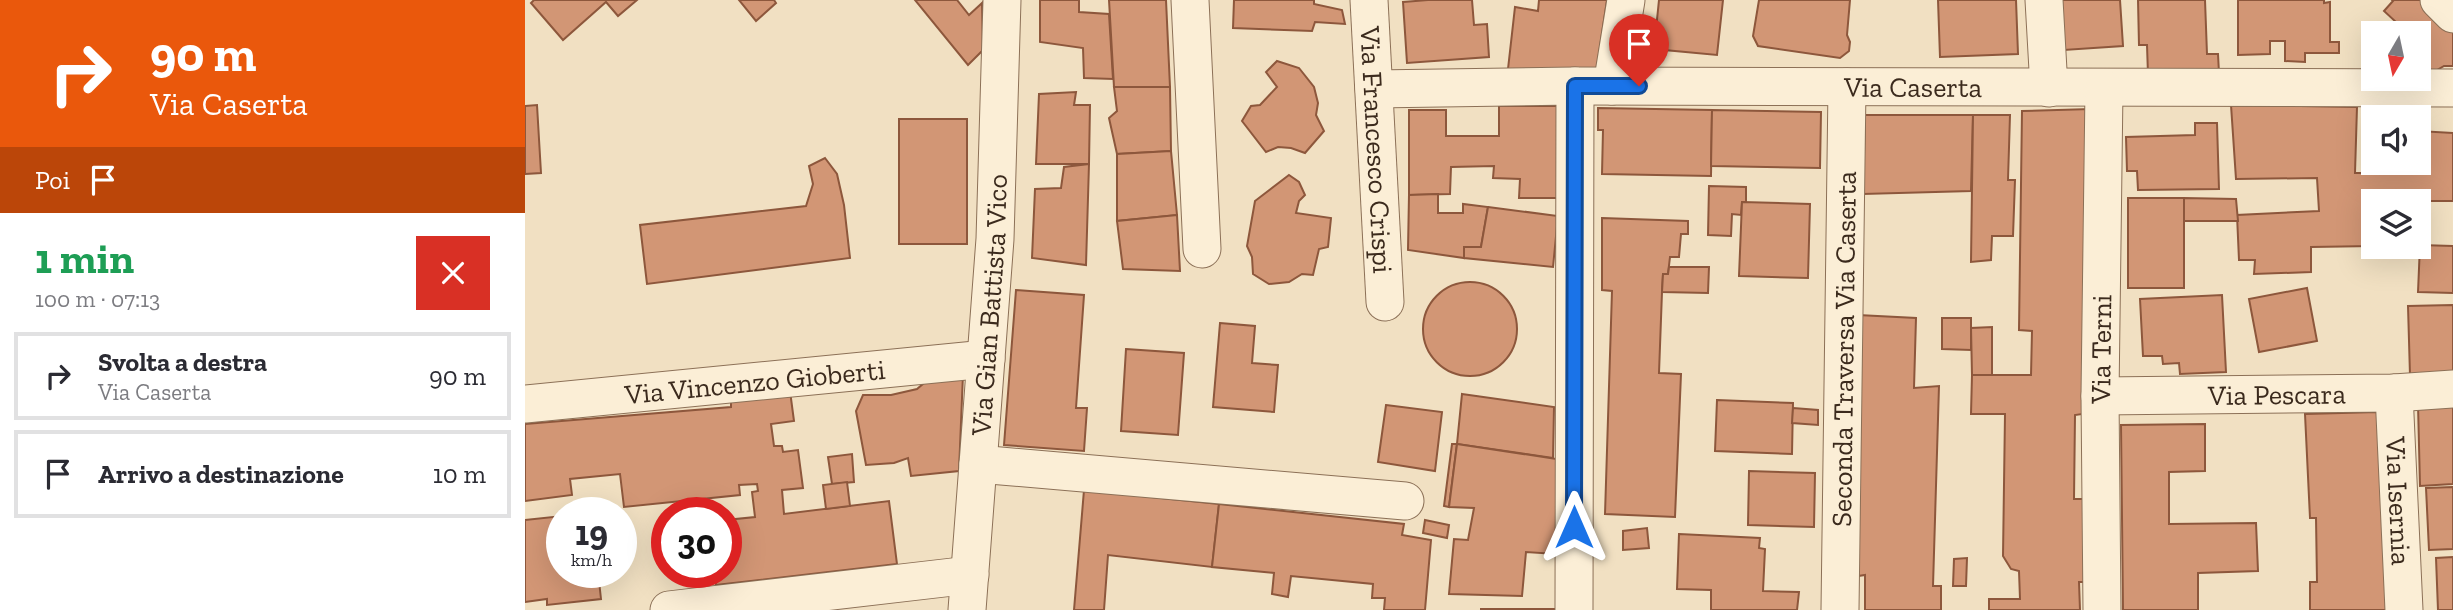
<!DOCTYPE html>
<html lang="it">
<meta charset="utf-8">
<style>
body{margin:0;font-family:"Zilla Slab",serif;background:#f2f2f3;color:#2b2b33;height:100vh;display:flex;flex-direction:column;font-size:26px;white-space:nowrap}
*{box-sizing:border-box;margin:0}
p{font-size:23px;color:#7c7c81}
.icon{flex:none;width:38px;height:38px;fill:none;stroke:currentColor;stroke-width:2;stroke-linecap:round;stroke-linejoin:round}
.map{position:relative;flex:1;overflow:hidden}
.sheet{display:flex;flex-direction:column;background:#fff;width:525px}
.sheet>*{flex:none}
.hud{background:#ea580c;color:#fff;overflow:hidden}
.needle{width:46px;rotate:189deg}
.buttons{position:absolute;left:1836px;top:21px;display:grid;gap:14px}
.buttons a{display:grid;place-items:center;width:70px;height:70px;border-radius:0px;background:#fff;box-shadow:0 7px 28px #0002;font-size:35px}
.speed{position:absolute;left:21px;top:497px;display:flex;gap:14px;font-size:35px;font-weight:700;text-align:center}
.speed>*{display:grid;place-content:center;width:91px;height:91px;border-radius:50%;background:#fff;box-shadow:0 7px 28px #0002;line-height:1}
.speed small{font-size:18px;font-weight:400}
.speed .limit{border:10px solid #d22;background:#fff;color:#111}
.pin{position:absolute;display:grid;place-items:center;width:60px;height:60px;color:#fff;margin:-72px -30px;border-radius:50% 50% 50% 0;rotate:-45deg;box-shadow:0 0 7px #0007}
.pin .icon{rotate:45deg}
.me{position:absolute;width:77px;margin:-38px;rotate:0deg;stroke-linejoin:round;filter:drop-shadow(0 0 5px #0008)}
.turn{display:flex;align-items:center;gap:24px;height:147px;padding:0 35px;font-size:32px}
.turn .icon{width:91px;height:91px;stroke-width:2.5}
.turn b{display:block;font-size:49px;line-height:60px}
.then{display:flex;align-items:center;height:66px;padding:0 35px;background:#0003;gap:14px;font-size:26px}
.round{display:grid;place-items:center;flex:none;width:74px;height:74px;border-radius:0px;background:#f2f2f3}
.summary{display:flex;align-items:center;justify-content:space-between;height:119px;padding:0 35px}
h1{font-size:42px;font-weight:700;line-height:52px;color:#1e9e55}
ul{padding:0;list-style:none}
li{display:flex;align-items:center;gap:21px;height:88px;margin:0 14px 10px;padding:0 21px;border:4px solid #e1e1e2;border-radius:0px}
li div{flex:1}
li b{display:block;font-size:26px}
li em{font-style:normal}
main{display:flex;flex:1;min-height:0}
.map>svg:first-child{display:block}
.building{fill:#d29675;stroke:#8d573c;stroke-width:2}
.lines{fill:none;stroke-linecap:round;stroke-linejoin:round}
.minor-casing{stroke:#8c7057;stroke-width:39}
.minor{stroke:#fbeed6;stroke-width:37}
.route-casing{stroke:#114b97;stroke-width:18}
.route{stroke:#1a73e8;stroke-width:12}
.labels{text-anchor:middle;stroke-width:5;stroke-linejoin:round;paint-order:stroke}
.street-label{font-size:28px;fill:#3b2a1d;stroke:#f8ebd2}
</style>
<main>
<section class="sheet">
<div class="hud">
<div class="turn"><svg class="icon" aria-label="right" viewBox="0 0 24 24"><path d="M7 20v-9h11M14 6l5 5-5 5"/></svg><div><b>90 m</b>Via Caserta</div></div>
<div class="then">Poi<svg class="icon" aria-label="arrive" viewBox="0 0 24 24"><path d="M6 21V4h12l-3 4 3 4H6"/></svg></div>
</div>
<div class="summary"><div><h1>1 min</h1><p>100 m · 07:13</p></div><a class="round" style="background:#d93025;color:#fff"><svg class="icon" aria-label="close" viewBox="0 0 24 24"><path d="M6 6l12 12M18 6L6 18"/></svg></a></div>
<ul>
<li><svg class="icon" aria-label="right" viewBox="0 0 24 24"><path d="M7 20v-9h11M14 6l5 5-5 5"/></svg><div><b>Svolta a destra</b><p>Via Caserta</p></div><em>90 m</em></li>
<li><svg class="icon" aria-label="arrive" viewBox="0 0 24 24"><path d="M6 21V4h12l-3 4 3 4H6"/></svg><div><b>Arrivo a destinazione</b></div><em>10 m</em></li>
</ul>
</section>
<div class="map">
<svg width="1928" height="610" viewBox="0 0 1928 610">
<rect width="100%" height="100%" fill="#f1e0c2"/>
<g class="building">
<path d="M 9,0 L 112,0 L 93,16 L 81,2 L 38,40 L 6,3 Z"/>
<path d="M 214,0 L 249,0 L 251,3 L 231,21 Z"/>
<path d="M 390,0 L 432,0 L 444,15 L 457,3 L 458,50 L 443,65 Z"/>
<path d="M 515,0 L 554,0 L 554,12 L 584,14 L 588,79 L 559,78 L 558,48 L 515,42 Z"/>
<path d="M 584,0 L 641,0 L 645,87 L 589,87 Z"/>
<path d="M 709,0 L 789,0 L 789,4 L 817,10 L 820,24 L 790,22 L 787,31 L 708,28 Z"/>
<path d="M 903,0 L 947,0 L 949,25 L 962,24 L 964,57 L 882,63 L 878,2 Z"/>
<path d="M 1014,0 L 1082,0 L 1071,74 L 983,69 L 990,7 L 1013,11 Z"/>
<path d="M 1134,0 L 1198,0 L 1192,55 L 1129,49 Z"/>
<path d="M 1234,0 L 1325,0 L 1322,35 L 1325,42 L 1324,51 L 1315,58 L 1233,46 L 1228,36 Z"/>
<path d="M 1413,0 L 1491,0 L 1493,54 L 1415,57 Z"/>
<path d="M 1535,0 L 1595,0 L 1598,46 L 1539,50 Z"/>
<path d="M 1613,0 L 1680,0 L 1682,54 L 1693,54 L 1694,73 L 1623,75 L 1622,45 L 1614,45 Z"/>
<path d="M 1713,0 L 1799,0 L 1799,3 L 1805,2 L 1805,42 L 1814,42 L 1814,53 L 1780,53 L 1780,62 L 1760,61 L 1760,41 L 1745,41 L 1745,54 L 1713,55 Z"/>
<path d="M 1867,0 L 1903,0 L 1928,27 L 1928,66 L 1919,66 L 1907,73 L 1894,59 L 1894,33 L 1868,33 L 1865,30 L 1871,22 L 1859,11 L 1868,1 Z"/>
<path d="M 752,61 L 774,68 L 789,87 L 793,103 L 791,115 L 799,131 L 780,153 L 766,148 L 753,147 L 741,152 L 717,121 L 726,106 L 735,105 L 752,87 L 741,72 Z"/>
<path d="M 589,87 L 645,87 L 646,151 L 592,154 L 584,118 L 592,111 Z"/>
<path d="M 551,92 L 549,105 L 565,105 L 564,164 L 511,164 L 514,94 Z"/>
<path d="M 12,105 L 16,173 L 0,174 L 0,106 Z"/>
<path d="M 1706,105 L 1832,107 L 1830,173 L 1878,173 L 1878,163 L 1894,163 L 1894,131 L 1928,133 L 1928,201 L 1848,201 L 1848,246 L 1786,247 L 1786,272 L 1729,274 L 1730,260 L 1714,260 L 1712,215 L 1794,211 L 1792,178 L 1711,179 Z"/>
<path d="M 974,106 L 1035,106 L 1035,198 L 994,198 L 995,179 L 968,178 L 969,166 L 926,167 L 925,194 L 884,195 L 884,110 L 921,110 L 921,136 L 974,136 Z"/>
<path d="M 1073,108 L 1187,110 L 1186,176 L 1077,174 L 1078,130 L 1073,130 Z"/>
<path d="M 1566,109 L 1564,413 L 1550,415 L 1549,499 L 1564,499 L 1561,582 L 1554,582 L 1555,610 L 1464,610 L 1464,599 L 1495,599 L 1494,571 L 1486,569 L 1478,556 L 1480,414 L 1446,414 L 1447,375 L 1506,375 L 1507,331 L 1494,330 L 1497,111 Z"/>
<path d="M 1187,110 L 1296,112 L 1295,168 L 1186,166 Z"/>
<path d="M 1340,115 L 1448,115 L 1446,191 L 1338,194 Z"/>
<path d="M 1448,115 L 1485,115 L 1483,180 L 1490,180 L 1488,236 L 1467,236 L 1466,260 L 1446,262 Z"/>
<rect x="374" y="119" width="68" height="125"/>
<path d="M 1670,123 L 1692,123 L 1694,189 L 1613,190 L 1612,171 L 1602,171 L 1601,137 L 1670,135 Z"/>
<path d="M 646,151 L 652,215 L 592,221 L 592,154 Z"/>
<path d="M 300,158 L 312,174 L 319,205 L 325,258 L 122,284 L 115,225 L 281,206 L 288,184 L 284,166 Z"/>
<path d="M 564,164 L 561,265 L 507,258 L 510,189 L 536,188 L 539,167 Z"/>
<path d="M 764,175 L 774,182 L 780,195 L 774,201 L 771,213 L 806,218 L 803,247 L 794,249 L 788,275 L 777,274 L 764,282 L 744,284 L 728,274 L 727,257 L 722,246 L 730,201 Z"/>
<path d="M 1184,186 L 1221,187 L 1221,202 L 1217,202 L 1216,215 L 1207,214 L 1206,236 L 1183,235 Z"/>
<path d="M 913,194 L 913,213 L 938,213 L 938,204 L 963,207 L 956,247 L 939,247 L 939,258 L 883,250 L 884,195 Z"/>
<rect x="1603" y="198" width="56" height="90"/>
<path d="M 1659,198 L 1711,199 L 1713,221 L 1659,221 Z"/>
<path d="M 1217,202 L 1285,204 L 1283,278 L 1214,276 Z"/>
<path d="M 963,207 L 1033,216 L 1028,267 L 939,258 L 939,247 L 956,247 Z"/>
<path d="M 652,215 L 655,271 L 598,269 L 592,221 Z"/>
<path d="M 1077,218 L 1163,221 L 1163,234 L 1156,234 L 1154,257 L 1145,257 L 1143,274 L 1138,274 L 1137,292 L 1134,373 L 1156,374 L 1150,517 L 1080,514 L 1087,291 L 1077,290 Z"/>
<path d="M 1895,245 L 1928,246 L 1928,293 L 1893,292 Z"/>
<path d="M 1144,267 L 1184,267 L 1183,293 L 1137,292 L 1138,274 L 1143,274 Z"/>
<circle cx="945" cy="329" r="47"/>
<path d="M 1782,288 L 1792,341 L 1734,352 L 1724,299 Z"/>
<path d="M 491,290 L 559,295 L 551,408 L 562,408 L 559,451 L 479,445 Z"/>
<path d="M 1697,295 L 1701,372 L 1655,374 L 1654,363 L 1638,364 L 1637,356 L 1618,356 L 1615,299 Z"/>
<path d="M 1928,305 L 1928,374 L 1885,375 L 1883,306 Z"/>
<path d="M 1333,315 L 1391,318 L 1389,388 L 1414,386 L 1408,586 L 1416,586 L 1416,610 L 1340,610 L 1340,575 L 1333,576 Z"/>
<path d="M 1417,318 L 1446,318 L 1446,350 L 1417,349 Z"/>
<path d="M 695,323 L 730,326 L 727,363 L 753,365 L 749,412 L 688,407 Z"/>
<path d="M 1467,327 L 1467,375 L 1447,375 L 1446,328 Z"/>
<path d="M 601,349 L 659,353 L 653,435 L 596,431 Z"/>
<path d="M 438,374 L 434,471 L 386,476 L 383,458 L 369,463 L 341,465 L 331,411 L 338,395 L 366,395 L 392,389 L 405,378 Z"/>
<path d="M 265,391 L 269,421 L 246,424 L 249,446 L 257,446 L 258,452 L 273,450 L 278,488 L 257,490 L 259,514 L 364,501 L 372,564 L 191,585 L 189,572 L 201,572 L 201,520 L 230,517 L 227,492 L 233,491 L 232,484 L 214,485 L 215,495 L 99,507 L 95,474 L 45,479 L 47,495 L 0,501 L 0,424 L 206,407 L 206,398 Z"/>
<path d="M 937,394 L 1029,407 L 1028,458 L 932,444 Z"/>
<path d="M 1192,400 L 1268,403 L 1267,454 L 1190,451 Z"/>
<path d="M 1928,402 L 1928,484 L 1895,486 L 1893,404 Z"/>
<path d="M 861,405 L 917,412 L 910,471 L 853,462 Z"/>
<path d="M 1268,408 L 1293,410 L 1293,425 L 1267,423 Z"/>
<path d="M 1853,412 L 1862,610 L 1785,610 L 1785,582 L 1792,582 L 1791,518 L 1785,518 L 1780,414 Z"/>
<path d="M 1680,424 L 1680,471 L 1644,472 L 1644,524 L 1731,523 L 1733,571 L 1673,573 L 1673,610 L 1598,610 L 1596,425 Z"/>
<path d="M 927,444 L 932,444 L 924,507 L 919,506 Z"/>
<path d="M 932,444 L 1038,460 L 1031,554 L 1001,552 L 997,596 L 924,594 L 929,539 L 943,540 L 949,508 L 924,507 Z"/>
<path d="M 327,454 L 329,482 L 307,484 L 303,457 Z"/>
<path d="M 1224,471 L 1290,473 L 1289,527 L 1223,525 Z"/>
<path d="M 322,482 L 325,506 L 301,509 L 298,485 Z"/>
<path d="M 1928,487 L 1928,549 L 1904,550 L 1901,488 Z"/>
<path d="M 559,490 L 694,504 L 687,567 L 583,555 L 579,610 L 549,610 Z"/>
<path d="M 694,504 L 879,524 L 877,535 L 906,540 L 900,610 L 859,610 L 860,598 L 847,598 L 848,584 L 766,576 L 763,597 L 747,594 L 749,573 L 687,567 Z"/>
<path d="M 37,516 L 37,572 L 73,572 L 76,599 L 22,605 L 22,599 L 0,602 L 0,520 Z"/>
<path d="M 900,520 L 924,525 L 922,538 L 898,533 Z"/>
<path d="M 1122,528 L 1124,548 L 1098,550 L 1098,531 Z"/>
<path d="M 1154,534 L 1235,538 L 1234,548 L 1240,549 L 1238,591 L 1274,592 L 1272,610 L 1186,610 L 1186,590 L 1152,589 Z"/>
<path d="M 1928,557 L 1928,610 L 1913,610 L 1911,558 Z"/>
<path d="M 1442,558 L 1441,586 L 1428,586 L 1429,559 Z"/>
<rect x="956" y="609" width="76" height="1"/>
</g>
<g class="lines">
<g class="minor-casing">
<g id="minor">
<path d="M 665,0 L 677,249"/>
<path id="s1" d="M 844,0 L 860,302"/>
<path d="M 1519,0 L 1524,88"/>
<path d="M 1914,0 L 1928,14"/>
<path d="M 1087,86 L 1101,0"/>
<path id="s2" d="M 849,89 L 1050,86 L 1928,88"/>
<path id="s3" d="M 1869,393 L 1879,610"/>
<path id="s4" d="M 1575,396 L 1869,393 L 1928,389"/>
<path id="s5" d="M 0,404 L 461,359"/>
<path d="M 453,464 L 880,501"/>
<path d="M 144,610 L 445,575"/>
<path id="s6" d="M 442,610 L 470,239 L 477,0"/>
<path d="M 1049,610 L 1050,86"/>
<path id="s7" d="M 1315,610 L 1322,87"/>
<path id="s8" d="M 1577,610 L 1575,396 L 1579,89"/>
</g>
</g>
<use href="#minor" class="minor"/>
</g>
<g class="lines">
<g class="route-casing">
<path id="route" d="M 1049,527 L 1050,86 L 1114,86"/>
</g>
<use href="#route" class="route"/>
</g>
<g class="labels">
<g class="street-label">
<text dy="10" stroke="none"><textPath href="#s2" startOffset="539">Via Caserta</textPath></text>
<text dy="10" stroke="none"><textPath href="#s1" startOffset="150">Via Francesco Crispi</textPath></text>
<text dy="10" stroke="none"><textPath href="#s6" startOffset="306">Via Gian Battista Vico</textPath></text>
<text dy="10" stroke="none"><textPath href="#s7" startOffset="261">Seconda Traversa Via Caserta</textPath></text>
<text dy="10" stroke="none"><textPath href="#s8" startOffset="261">Via Terni</textPath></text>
<text dy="10" stroke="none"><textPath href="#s5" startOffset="231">Via Vincenzo Gioberti</textPath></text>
<text dy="10" stroke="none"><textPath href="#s4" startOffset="177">Via Pescara</textPath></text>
<text dy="10" stroke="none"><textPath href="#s3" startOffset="108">Via Isernia</textPath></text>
</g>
</g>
</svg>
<div class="buttons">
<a><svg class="needle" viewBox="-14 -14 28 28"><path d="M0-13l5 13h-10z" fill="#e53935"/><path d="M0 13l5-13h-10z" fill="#7c7c81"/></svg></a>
<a><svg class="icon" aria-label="sound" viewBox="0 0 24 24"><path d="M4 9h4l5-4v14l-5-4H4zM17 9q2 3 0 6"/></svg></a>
<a><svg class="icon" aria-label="layers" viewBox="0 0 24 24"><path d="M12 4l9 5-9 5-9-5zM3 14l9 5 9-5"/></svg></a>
</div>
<div class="speed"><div>19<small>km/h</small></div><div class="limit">30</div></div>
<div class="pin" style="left:1114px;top:86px;background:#d93025"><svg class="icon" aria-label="arrive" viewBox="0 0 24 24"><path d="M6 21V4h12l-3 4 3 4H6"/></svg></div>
<svg class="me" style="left:1049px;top:527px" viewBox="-20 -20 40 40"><path d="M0-17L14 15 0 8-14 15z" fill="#1a73e8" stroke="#fff" stroke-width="4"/></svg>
</div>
</main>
